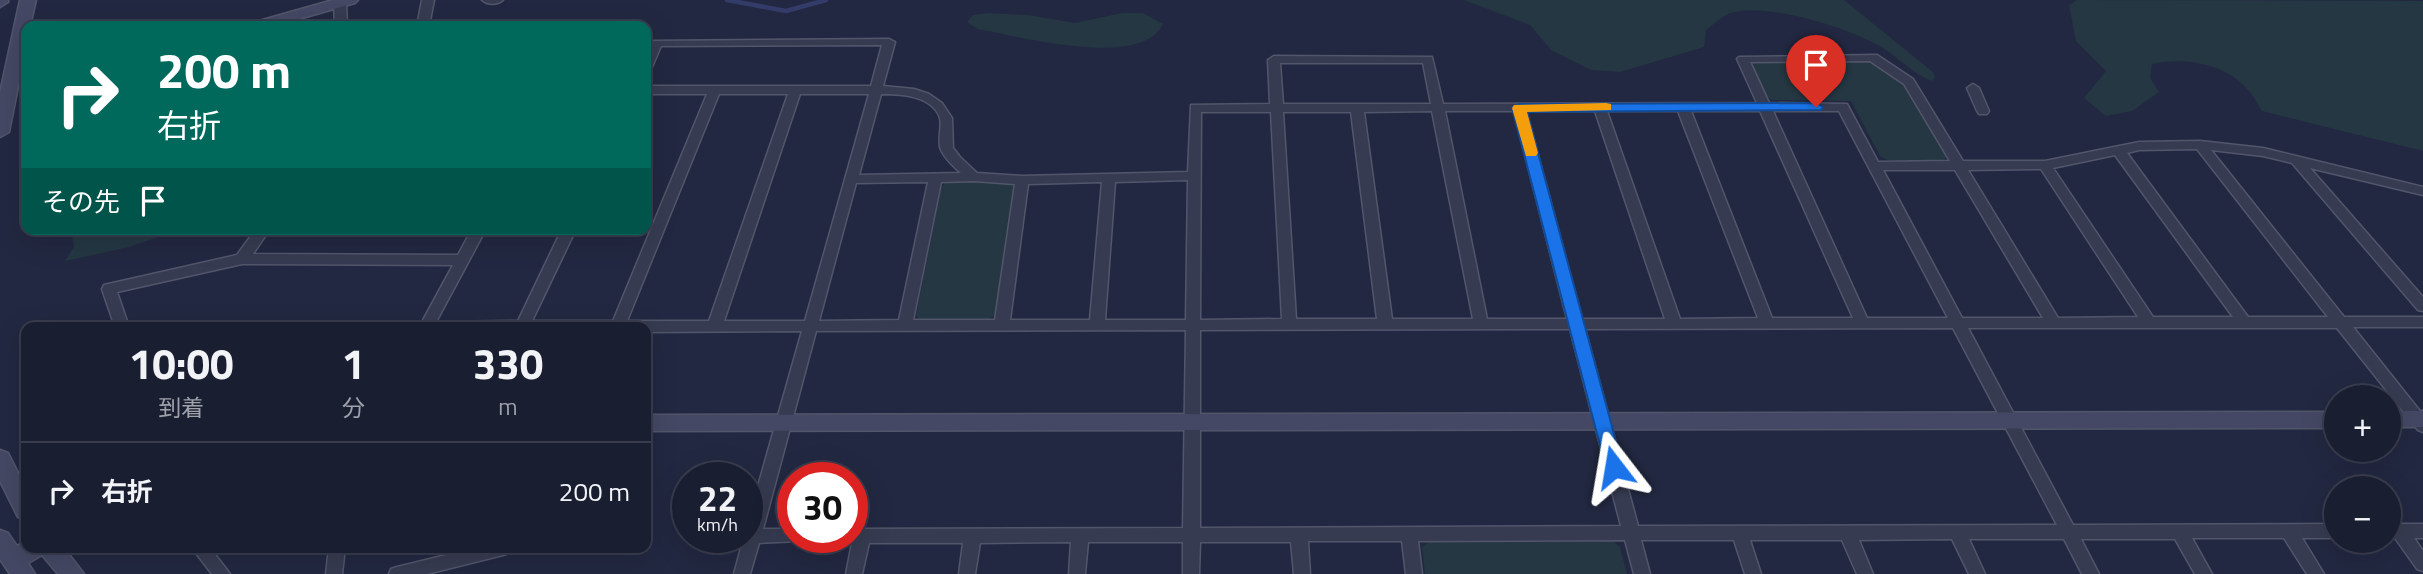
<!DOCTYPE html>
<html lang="ja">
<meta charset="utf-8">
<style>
body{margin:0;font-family:"Titillium Web","Noto Sans JP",sans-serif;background:#232739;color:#f1f3f6;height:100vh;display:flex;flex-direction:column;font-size:26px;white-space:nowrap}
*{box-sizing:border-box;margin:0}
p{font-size:23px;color:#9fa2ab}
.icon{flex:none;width:38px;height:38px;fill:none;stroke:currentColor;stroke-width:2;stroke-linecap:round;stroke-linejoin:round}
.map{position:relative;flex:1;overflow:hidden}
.sheet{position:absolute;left:21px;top:322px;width:630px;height:231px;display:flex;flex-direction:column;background:#1a1e31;border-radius:14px;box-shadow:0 7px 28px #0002,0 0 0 2px #383c4d}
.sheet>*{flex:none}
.guide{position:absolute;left:21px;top:21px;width:630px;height:214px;border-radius:14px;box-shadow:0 7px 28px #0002,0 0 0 2px #383c4d;background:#00695c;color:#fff;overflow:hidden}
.buttons{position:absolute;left:2324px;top:385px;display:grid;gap:14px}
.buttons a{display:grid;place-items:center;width:77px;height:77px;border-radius:50%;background:#1a1e31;box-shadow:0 7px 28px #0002,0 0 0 2px #383c4d;font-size:35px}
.speed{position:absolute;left:672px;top:462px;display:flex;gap:14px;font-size:35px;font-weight:700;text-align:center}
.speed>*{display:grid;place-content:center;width:91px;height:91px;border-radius:50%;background:#1a1e31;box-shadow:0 7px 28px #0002,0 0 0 2px #383c4d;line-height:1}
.speed small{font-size:18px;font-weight:400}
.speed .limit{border:10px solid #d22;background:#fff;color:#111}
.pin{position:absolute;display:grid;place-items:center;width:60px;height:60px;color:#fff;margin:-72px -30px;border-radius:50% 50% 50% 0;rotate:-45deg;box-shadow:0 0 7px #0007}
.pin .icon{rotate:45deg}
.me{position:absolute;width:77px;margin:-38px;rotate:346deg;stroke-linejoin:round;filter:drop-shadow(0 0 5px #0008)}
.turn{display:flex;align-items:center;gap:24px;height:147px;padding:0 21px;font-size:32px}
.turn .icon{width:91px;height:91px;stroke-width:2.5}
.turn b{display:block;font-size:49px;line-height:60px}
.then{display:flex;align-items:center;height:66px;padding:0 21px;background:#0003;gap:14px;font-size:26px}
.eta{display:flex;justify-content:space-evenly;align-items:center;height:119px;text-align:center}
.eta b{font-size:42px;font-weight:700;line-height:49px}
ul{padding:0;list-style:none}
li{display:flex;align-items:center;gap:21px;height:98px;padding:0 21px;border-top:2px solid #383c4d}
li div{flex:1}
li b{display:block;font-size:26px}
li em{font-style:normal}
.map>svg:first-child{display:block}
.green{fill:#243742}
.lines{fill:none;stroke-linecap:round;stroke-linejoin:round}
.stream{stroke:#333b68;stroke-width:4.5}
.street-casing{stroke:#52566b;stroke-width:3}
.secondary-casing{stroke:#52566b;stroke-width:3}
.street{fill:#373b51;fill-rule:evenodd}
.secondary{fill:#444864;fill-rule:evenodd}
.route{fill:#1a73e8;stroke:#114b97;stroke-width:2}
.slow{fill:#f59e0b}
</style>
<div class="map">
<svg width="2423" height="574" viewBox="0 0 2423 574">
<rect width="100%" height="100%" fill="#222841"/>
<g class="green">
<path d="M 1464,0 L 1844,0 L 1933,72 L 1935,77 L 1932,81 C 1913,74 1900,59 1883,48 C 1852,29 1762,0 1728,14 C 1720,18 1713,25 1706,30 L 1704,47 L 1620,72 L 1591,70 L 1551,50 L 1530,25 Z"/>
<path d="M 2077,0 L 2423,1 L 2423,151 L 2262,111 C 2257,104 2253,94 2246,88 C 2224,63 2182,57 2152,64 L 2150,78 L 2159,92 L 2132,111 L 2106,116 L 2084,98 L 2106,71 L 2076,41 L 2069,5 Z"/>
<path d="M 989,13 L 1028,15 L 1075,23 L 1122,13 L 1143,13 L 1163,24 C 1142,70 1017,36 978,29 L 967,22 L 973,15 Z"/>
<path d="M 1754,62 L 1869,62 C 1910,76 1927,121 1947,156 L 1944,160 L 1887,160 L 1880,156 L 1851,101 L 1772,100 L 1765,97 L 1751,65 Z"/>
<path d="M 947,182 L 1008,182 L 1014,186 L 995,315 L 988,320 L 921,320 L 916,316 L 941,187 Z"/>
<path d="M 47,229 L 182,229 L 129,247 L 65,261 L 74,247 L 72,236 Z"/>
<path d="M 1613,541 L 1620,547 L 1627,574 L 1425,574 L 1422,547 L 1429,542 Z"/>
</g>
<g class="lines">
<path class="stream" d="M 727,0 L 786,11 L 826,0"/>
<g class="street-casing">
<g id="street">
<path d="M 341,0 L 346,3 L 347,26 L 335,26 L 334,3 Z"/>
<path d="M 422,0 L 434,0 L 429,26 L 417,26 Z"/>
<path d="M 482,0 L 503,0 C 498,5 487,5 482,0 Z"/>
<path d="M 889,39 L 895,42 L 883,86 L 914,89 L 929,94 L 942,103 L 952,118 L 953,148 L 960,157 L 977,173 L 1022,176 L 1188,172 L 1191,105 L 1270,104 L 1268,60 L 1274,56 L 1432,57 L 1443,104 L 1757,103 L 1737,59 L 1739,57 L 1877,55 L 1913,79 L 1963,161 L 2045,161 L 2139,142 L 2200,141 L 2263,148 L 2423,187 L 2423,195 L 2310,168 L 2423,297 L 2423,311 L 2418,310 L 2292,163 L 2263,156 L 2211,150 L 2344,317 L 2423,317 L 2423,327 L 2353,327 L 2423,415 L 2423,432 L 2418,430 L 2337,328 L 1968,328 L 2073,525 L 2336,524 L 2336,538 L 2302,538 L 2324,574 L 2307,574 L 2284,538 L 2192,538 L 2212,574 L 2195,574 L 2175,539 L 2081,539 L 2099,574 L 2082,574 L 2064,539 L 1969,539 L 1985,574 L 1969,574 L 1952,539 L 1859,540 L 1873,574 L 1857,574 L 1842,540 L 1750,540 L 1761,574 L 1745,574 L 1734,540 L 1641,540 L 1650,574 L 1634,574 L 1625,540 L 1418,541 L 1422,574 L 1406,574 L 1402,541 L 1308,541 L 1310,574 L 1294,574 L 1291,542 L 1200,542 L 1199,574 L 1183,574 L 1183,542 L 1088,542 L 1085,574 L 1069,574 L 1071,542 L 980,543 L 975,574 L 959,574 L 963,543 L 869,543 L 862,574 L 846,574 L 852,543 L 846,541 L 844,537 L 852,537 L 852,529 L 1183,528 L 1186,330 L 816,331 L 763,529 L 793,529 L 793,537 L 801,537 L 799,541 L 759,543 L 750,574 L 734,574 L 744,537 L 747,537 L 747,525 L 802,331 L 646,332 L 646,327 L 386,327 L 388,323 L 422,322 L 453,265 L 242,264 L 117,292 L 129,327 L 115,327 L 102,289 L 104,285 L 237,255 L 256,229 L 270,229 L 253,254 L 458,255 L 472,229 L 486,229 L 436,322 L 518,321 L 562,229 L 576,229 L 532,321 L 613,321 L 707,94 L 646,94 L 646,86 L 871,86 L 882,45 L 661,46 L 652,67 L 646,71 L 646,55 L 653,41 ZM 1870,61 L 1904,84 L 1950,161 L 1878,162 L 1847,104 L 1769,103 L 1750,62 ZM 1280,63 L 1423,63 L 1431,104 L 1283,104 ZM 719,94 L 788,94 L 709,321 L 627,321 ZM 800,94 L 869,94 L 805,321 L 724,321 ZM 881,94 C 900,94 932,95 940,118 C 942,128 938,137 940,147 C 943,157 953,166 961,173 L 859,175 ZM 1432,111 L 1473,319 L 1392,319 L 1364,112 ZM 1445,111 L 1514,111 L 1567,319 L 1487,319 ZM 1526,111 L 1595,111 L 1665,319 L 1582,319 ZM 1607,111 L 1678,111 L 1758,318 L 1680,319 ZM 1691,111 L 1760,111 L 1853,318 L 1772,318 ZM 1773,111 L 1839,111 L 1948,318 L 1867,318 ZM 1201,112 L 1271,112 L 1282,319 L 1200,320 ZM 1283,112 L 1351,112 L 1377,319 L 1296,319 ZM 2197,149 L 2328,317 L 2248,317 L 2127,153 L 2139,150 ZM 2115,155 L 2233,317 L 2153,317 L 2053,168 ZM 2041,169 L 2138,317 L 2058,318 L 1968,170 ZM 1883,170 L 1955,170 L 2043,318 L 1962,318 ZM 1188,180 L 1186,320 L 1105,320 L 1115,182 ZM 974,181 L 1015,184 L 995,320 L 913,320 L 941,182 ZM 928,182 L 899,320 L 819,321 L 856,183 ZM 1102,182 L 1090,320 L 1010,320 L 1028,184 ZM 1953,328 L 2057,525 L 1638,526 L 1585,329 ZM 1570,329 L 1621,526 L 1200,528 L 1200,330 Z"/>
<path d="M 1973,84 L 1979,88 L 1989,111 L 1987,114 L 1979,114 L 1977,111 L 1967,88 Z"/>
<path d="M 2389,524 L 2423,524 L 2423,538 L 2414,538 L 2423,551 L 2423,571 L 2417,569 L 2395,538 L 2389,538 Z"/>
<path d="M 192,548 L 210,548 L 230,574 L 212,574 Z"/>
<path d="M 329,548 L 345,548 L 342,574 L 326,574 Z"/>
<path d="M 475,548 L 511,548 L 509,553 L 503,555 L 427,574 L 389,574 L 391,569 L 397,567 Z"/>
</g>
</g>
<g class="secondary-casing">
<g id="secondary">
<path d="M 0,0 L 8,0 L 8,2 L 0,7 Z"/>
<path d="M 20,0 L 36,0 L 30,26 L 26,26 L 26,46 L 9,132 L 0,137 L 0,93 Z"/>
<path d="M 333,0 L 358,0 L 355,3 L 274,26 L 250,26 L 252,23 Z"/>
<rect x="2389" y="411" width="34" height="16"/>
<path d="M 2336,412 L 2336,428 L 646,431 L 646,415 Z"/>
<path d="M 0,450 L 8,453 L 26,489 L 26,519 L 18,517 L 0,481 Z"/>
<path d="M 0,530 L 8,533 L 17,546 L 26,541 L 26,548 L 64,548 L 84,574 L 58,574 L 42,555 L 28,563 L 35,574 L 10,574 L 0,559 Z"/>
</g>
</g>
<use href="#street" class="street"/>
<use href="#secondary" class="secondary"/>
</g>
<path class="route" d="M 1816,103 L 1823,107 L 1821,110 L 1527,112 L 1623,467 L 1620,472 L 1614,474 L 1607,472 L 1512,108 L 1519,104 Z"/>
<path class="slow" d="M 1606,103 L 1611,104 L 1611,110 L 1527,112 L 1538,153 L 1536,156 L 1526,156 L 1512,108 L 1514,105 Z"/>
</svg>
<div class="buttons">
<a>+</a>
<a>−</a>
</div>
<div class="speed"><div>22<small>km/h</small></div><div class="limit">30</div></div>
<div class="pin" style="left:1816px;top:107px;background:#d93025"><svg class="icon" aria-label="arrive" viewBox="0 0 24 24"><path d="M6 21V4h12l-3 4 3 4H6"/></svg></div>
<svg class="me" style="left:1614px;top:467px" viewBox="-20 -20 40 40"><path d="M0-17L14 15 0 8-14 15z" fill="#1a73e8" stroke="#fff" stroke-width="4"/></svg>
<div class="guide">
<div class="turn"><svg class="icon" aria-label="right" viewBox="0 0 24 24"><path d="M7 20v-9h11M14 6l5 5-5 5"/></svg><div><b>200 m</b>右折</div></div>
<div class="then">その先<svg class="icon" aria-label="arrive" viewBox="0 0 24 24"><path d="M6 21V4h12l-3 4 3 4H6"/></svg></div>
</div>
<section class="sheet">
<div class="eta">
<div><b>10:00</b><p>到着</p></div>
<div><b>1</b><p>分</p></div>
<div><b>330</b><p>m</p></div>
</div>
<ul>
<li><svg class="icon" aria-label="right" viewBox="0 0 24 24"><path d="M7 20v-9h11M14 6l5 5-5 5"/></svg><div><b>右折</b></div><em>200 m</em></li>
</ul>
</section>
</div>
